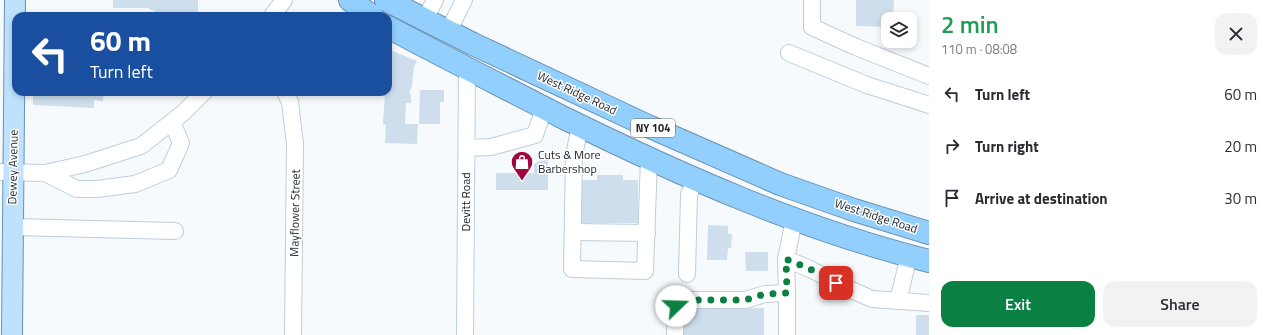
<!DOCTYPE html>
<meta charset="utf-8">
<style>
body{margin:0;font-family:"Titillium Web",sans-serif;background:#f2f2f3;color:#2b2b33;height:100vh;display:flex;flex-direction:column;font-size:15px;white-space:nowrap}
*{box-sizing:border-box;margin:0}
p{font-size:13px;color:#7c7c81}
.icon{flex:none;width:22px;height:22px;fill:none;stroke:currentColor;stroke-width:2;stroke-linecap:round;stroke-linejoin:round}
.map{position:relative;flex:1;overflow:hidden}
.drawer{display:flex;flex-direction:column;background:#fff;width:340px}
.drawer>*{flex:none}
.hud{position:absolute;left:12px;top:12px;width:380px;height:84px;border-radius:12px;box-shadow:0 2px 6px #0003;background:#1a4fa0;color:#fff;overflow:hidden}
.controls{position:absolute;left:881px;top:12px;display:grid;gap:8px}
.controls a{display:grid;place-items:center;width:36px;height:36px;border-radius:8px;background:#fff;box-shadow:0 2px 6px #0003;font-size:20px}
.pin{position:absolute;display:grid;place-items:center;width:34px;height:34px;color:#fff;margin:-17px;border-radius:8px;box-shadow:0 2px 6px #0006}
.me{position:absolute;width:44px;margin:-22px;rotate:69deg;stroke-linejoin:round;filter:drop-shadow(0 0 3px #0008)}
.turn{display:flex;align-items:center;gap:14px;height:84px;padding:0 12px;font-size:18px}
.turn .icon{width:52px;height:52px;stroke-width:2.5}
.turn b{display:block;font-size:28px;line-height:34px}
.round{display:grid;place-items:center;flex:none;width:42px;height:42px;border-radius:12px;background:#f2f2f3}
.summary{display:flex;align-items:center;justify-content:space-between;height:68px;padding:0 12px}
h1{font-size:24px;font-weight:600;line-height:30px;color:#1e9e55}
.button{display:flex;gap:8px;margin-top:auto;padding:8px 12px}
.button a{flex:1;height:46px;border-radius:12px;background:#0b8043;color:#fff;font-size:16px;font-weight:600;line-height:46px;text-align:center}
.button a+a{background:#f2f2f3;color:#2b2b33}
ul{padding:0;list-style:none}
li{display:flex;align-items:center;gap:12px;height:52px;padding:0 12px}
li div{flex:1}
li b{display:block;font-size:15px}
li em{font-style:normal}
main{display:flex;flex:1;min-height:0}
.map>svg:first-child{display:block}
.building{fill:#cedeec}
.lines{fill:none;stroke-linecap:round;stroke-linejoin:round}
.minor-casing{stroke:#bdcedb;stroke-width:18}
.major-casing{stroke:#6992b1;stroke-width:22}
.highway-casing{stroke:#6992b1;stroke-width:24}
.minor{stroke:#fff;stroke-width:16}
.major{stroke:#bee2fd;stroke-width:20}
.highway{stroke:#93cffc;stroke-width:22}
.route{stroke:#0b8043;stroke-width:7;stroke-dasharray:0 12.6}
.labels{text-anchor:middle;stroke-width:3;stroke-linejoin:round;paint-order:stroke}
.shield{fill:#fff;stroke:#606468;stroke-width:1}
.shield-label{font-size:11px;font-weight:bold;fill:#1c2227}
.street-label{font-size:12px;fill:#1c2227;stroke:#fff}
.poi-label{font-size:12px;fill:#1c2227;stroke:#fff;text-anchor:start}
</style>
<main>
<div class="map">
<svg width="929" height="335" viewBox="0 0 929 335">
<rect width="100%" height="100%" fill="#f7fafd"/>
<g class="building">
<path d="M 113,0 L 198,0 L 198,16 L 164,16 L 148,8 L 113,8 Z"/>
<path d="M 856,0 L 894,0 L 893,19 L 888,19 L 888,27 L 856,26 Z"/>
<path d="M 388,49 L 417,61 L 414,67 L 412,86 L 409,93 L 411,94 L 411,103 L 406,103 L 405,124 L 418,124 L 417,144 L 385,143 L 386,125 L 383,124 L 385,92 L 388,92 Z"/>
<path d="M 420,90 L 444,90 L 444,102 L 440,102 L 440,124 L 419,124 Z"/>
<path d="M 33,92 L 104,92 L 103,101 L 94,100 L 94,108 L 33,105 Z"/>
<path d="M 548,156 L 548,190 L 496,190 L 496,173 L 534,173 L 534,164 Z"/>
<path d="M 597,175 L 623,175 L 623,180 L 638,180 L 638,223 L 582,223 L 582,180 L 597,180 Z"/>
<path d="M 708,225 L 728,226 L 728,234 L 732,234 L 731,248 L 728,248 L 727,260 L 707,260 Z"/>
<path d="M 745,252 L 768,252 L 768,271 L 746,271 Z"/>
<path d="M 764,308 L 764,335 L 681,335 L 681,328 L 685,323 L 685,309 Z"/>
<rect x="916" y="315" width="13" height="20"/>
</g>
<g class="lines">
<g class="minor-casing">
<g id="minor">
<path d="M 812,0 L 812,27 L 856,47 L 929,76"/>
<path d="M 272,16 L 284,0"/>
<path d="M 425,19 L 435,0"/>
<path d="M 448,32 L 464,0"/>
<path d="M 789,53 L 867,85 L 929,105"/>
<path d="M 285,92 L 290,102 L 295,144 L 293,335"/>
<path d="M 580,125 L 574,156 L 572,269 L 645,271 L 649,159"/>
<path d="M 467,148 L 491,147 L 535,135 L 544,108"/>
<path d="M 0,172 L 45,173 L 85,164 L 141,146 L 183,113 L 204,92"/>
<path d="M 45,173 L 77,189 L 97,189 L 135,184 L 169,170 L 181,143 L 172,122"/>
<path d="M 13,227 L 175,231"/>
<path d="M 573,232 L 647,233"/>
<path d="M 786,259 L 794,220"/>
<path d="M 687,274 L 689,195 L 695,179"/>
<path d="M 787,293 L 787,335"/>
<path d="M 898,301 L 909,256"/>
<path d="M 465,335 L 467,69"/>
<path d="M 675,335 L 676,307 L 678,302 L 682,300 L 745,300 L 765,294 L 787,293 L 786,259 L 810,269 L 847,288 L 872,299 L 929,303"/>
</g>
</g>
<g class="major-casing">
<path id="major" d="M 12,335 L 15,0"/>
</g>
<g class="highway-casing">
<g id="highway">
<path d="M 350,0 L 372,16"/>
<path d="M 386,0 L 473,44 L 648,126 L 780,184 L 854,210 L 929,233"/>
<path d="M 388,27 C 446,58 504,87 562,117 C 680,175 801,229 929,261"/>
</g>
</g>
<use href="#minor" class="minor"/>
<use href="#major" class="major"/>
<use href="#highway" class="highway"/>
</g>
<g class="lines">
<path class="route" d="M 676,306 L 678,302 L 682,300 L 745,300 L 765,294 L 787,293 L 786,259 L 810,269 L 836,283"/>
</g>
<defs>
<g id="shop-pin" transform="scale(1.15)"><path d="M0 17L-7.5 6A9.5 9.5 0 1 1 7.5 6Z" fill="#a2063f" stroke="#fff"/><path d="M-5-2.5h2.3a2.7 3.5 0 0 1 5.4 0H5L5.5 6h-11ZM-1.5-2.5h3a1.5 2.3 0 0 0-3 0Z" fill="#fff"/></g>
</defs>
<g fill-rule="evenodd">
<use href="#shop-pin" x="522" y="162"/>
</g>
<g class="labels">
<rect class="shield" x="631" y="119" width="44" height="18" rx="3"/>
<g class="shield-label">
<text x="653" y="132">NY 104</text>
</g>
<g class="street-label">
<text transform="translate(577 93) rotate(25)" y="4">West Ridge Road</text>
<text transform="translate(13 167) rotate(-89)" y="4">Dewey Avenue</text>
<text transform="translate(466 202) rotate(-90)" y="4">Devitt Road</text>
<text transform="translate(295 213) rotate(-89)" y="4">Mayflower Street</text>
<text transform="translate(876 216) rotate(18)" y="4">West Ridge Road</text>
</g>
<g class="poi-label">
<text x="538" y="159">Cuts &amp; More<tspan x="538" dy="14">Barbershop</tspan></text>
</g>
</g>
</svg>
<div class="controls">
<a><svg class="icon" aria-label="layers" viewBox="0 0 24 24"><path d="M12 4l9 5-9 5-9-5zM3 14l9 5 9-5"/></svg></a>
</div>
<div class="pin" style="left:836px;top:283px;background:#d93025"><svg class="icon" aria-label="arrive" viewBox="0 0 24 24"><path d="M6 21V4h12l-3 4 3 4H6"/></svg></div>
<svg class="me" style="left:676px;top:306px" viewBox="-20 -20 40 40"><circle r="19" fill="#fff"/><path d="M0-13L10 11 0 6-10 11z" fill="#0b8043"/></svg>
<div class="hud">
<div class="turn"><svg class="icon" aria-label="left" viewBox="0 0 24 24"><path d="M17 20v-9H6M10 6l-5 5 5 5"/></svg><div><b>60 m</b>Turn left</div></div>
</div>
</div>
<section class="drawer">
<div class="summary"><div><h1>2 min</h1><p>110 m · 08:08</p></div><a class="round"><svg class="icon" aria-label="close" viewBox="0 0 24 24"><path d="M6 6l12 12M18 6L6 18"/></svg></a></div>
<ul>
<li><svg class="icon" aria-label="left" viewBox="0 0 24 24"><path d="M17 20v-9H6M10 6l-5 5 5 5"/></svg><div><b>Turn left</b></div><em>60 m</em></li>
<li><svg class="icon" aria-label="right" viewBox="0 0 24 24"><path d="M7 20v-9h11M14 6l5 5-5 5"/></svg><div><b>Turn right</b></div><em>20 m</em></li>
<li><svg class="icon" aria-label="arrive" viewBox="0 0 24 24"><path d="M6 21V4h12l-3 4 3 4H6"/></svg><div><b>Arrive at destination</b></div><em>30 m</em></li>
</ul>
<div class="button"><a>Exit</a><a>Share</a></div>
</section>
</main>
